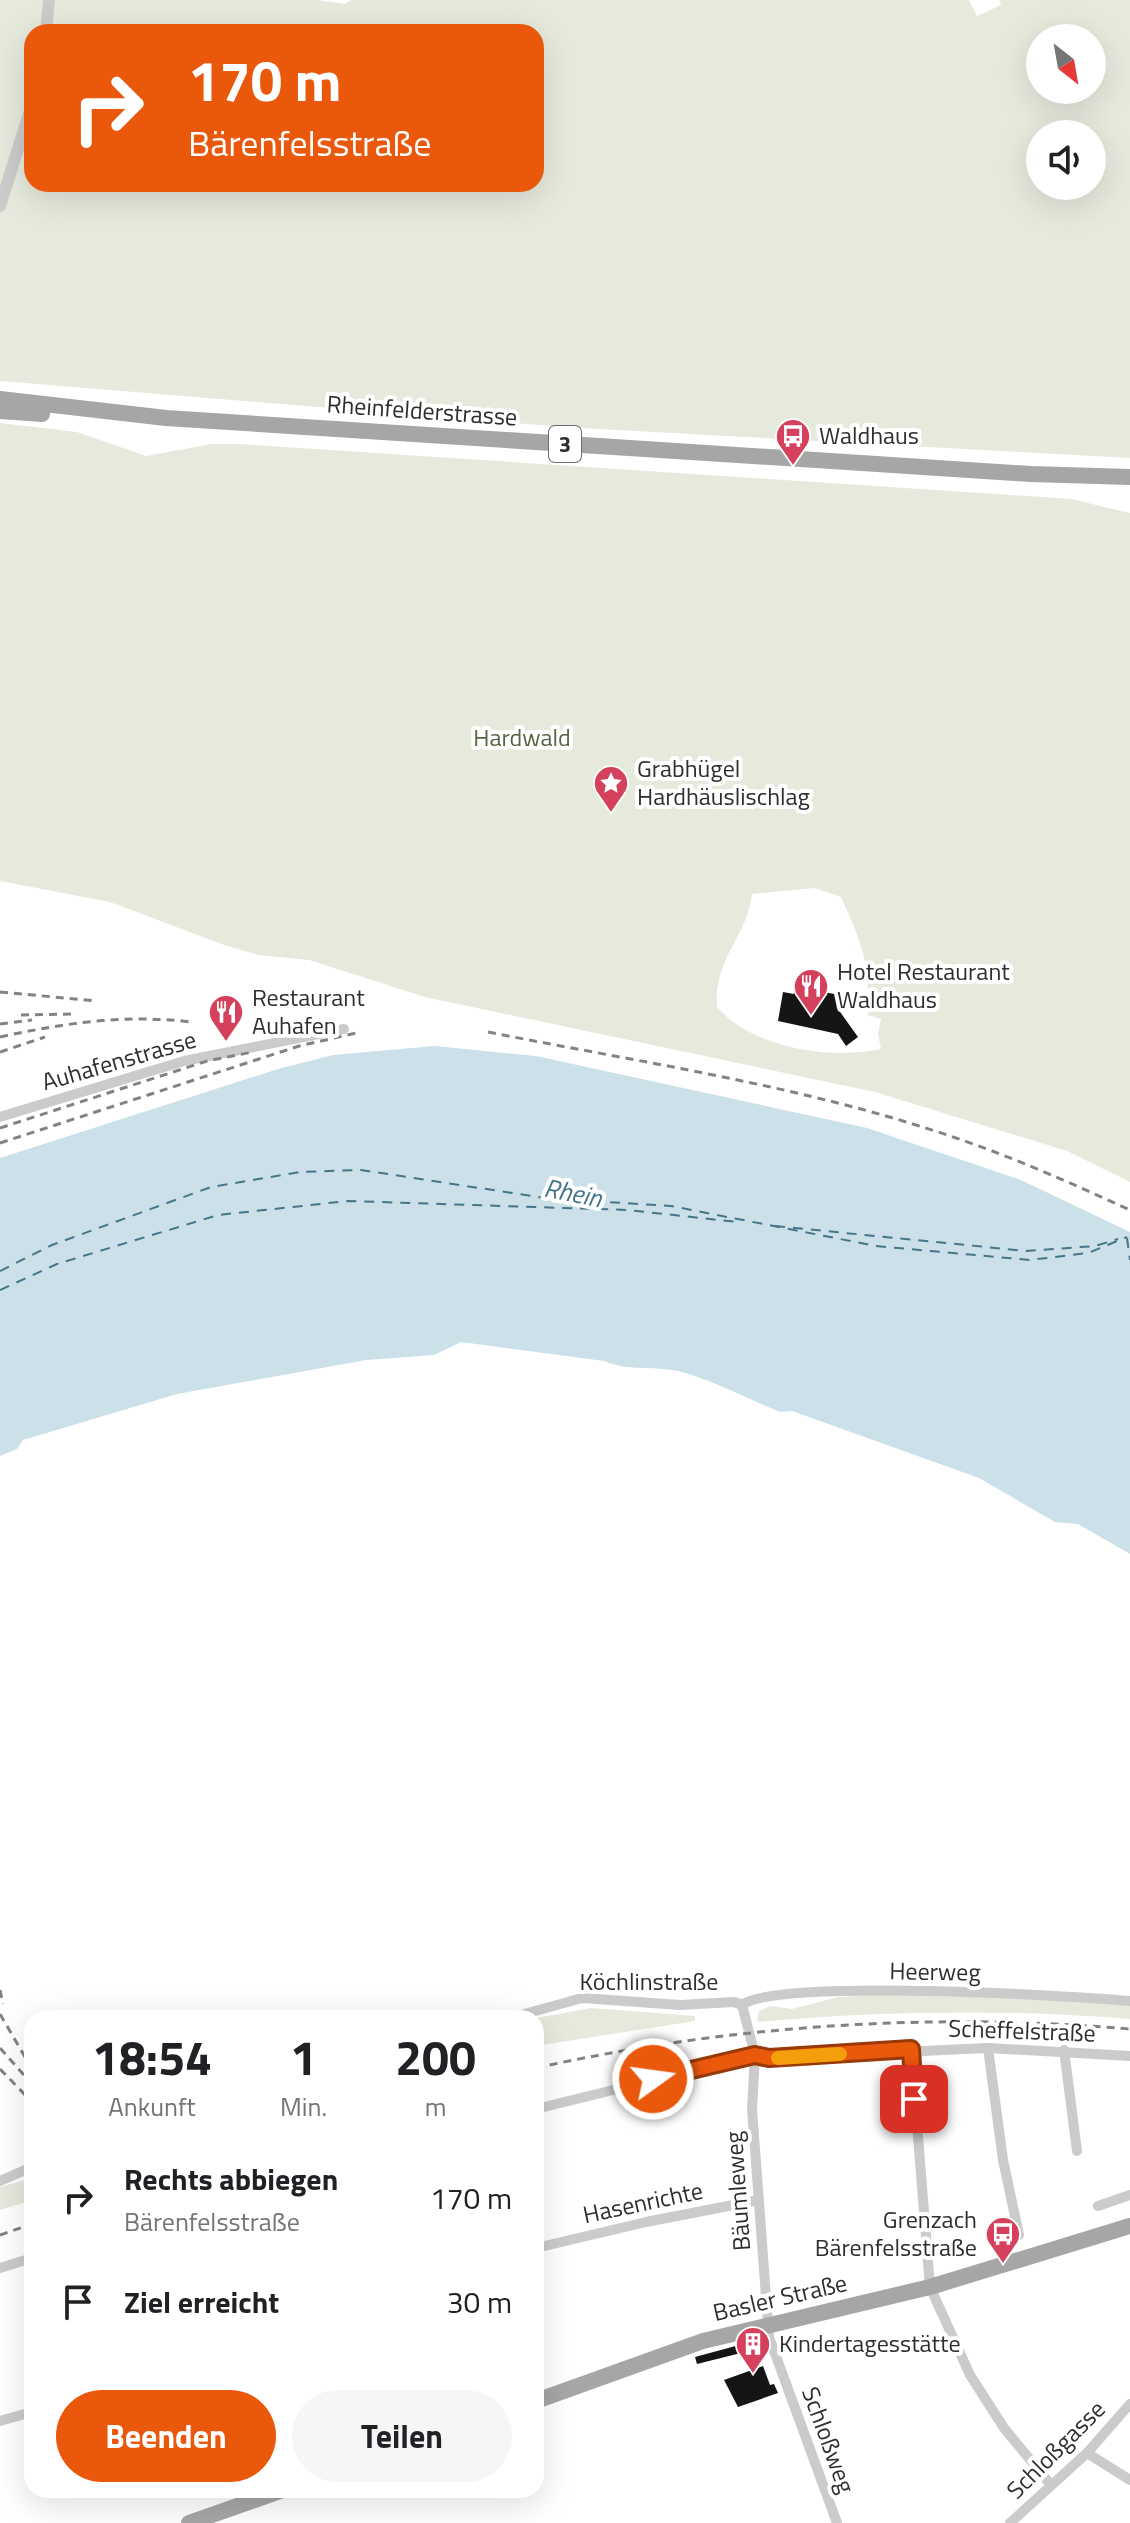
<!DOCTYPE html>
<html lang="de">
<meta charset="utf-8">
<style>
body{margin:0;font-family:"Titillium Web",sans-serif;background:#f6f6f6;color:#202124;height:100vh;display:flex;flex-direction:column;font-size:30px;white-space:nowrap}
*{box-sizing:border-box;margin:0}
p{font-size:26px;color:#757577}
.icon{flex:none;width:44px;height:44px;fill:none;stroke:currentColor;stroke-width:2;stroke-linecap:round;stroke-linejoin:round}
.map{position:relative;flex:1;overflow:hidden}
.side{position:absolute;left:24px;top:2010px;width:520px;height:488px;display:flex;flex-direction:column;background:#fff;border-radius:24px;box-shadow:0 8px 32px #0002}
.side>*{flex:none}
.hud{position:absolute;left:24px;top:24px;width:520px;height:168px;border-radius:24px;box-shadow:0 8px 32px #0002;background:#ea580c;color:#fff;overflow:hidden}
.needle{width:52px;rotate:149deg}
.buttons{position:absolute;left:1026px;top:24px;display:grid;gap:16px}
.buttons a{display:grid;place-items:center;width:80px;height:80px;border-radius:50%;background:#fff;box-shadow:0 8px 32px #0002;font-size:40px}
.pin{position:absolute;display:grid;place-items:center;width:68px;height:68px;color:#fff;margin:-34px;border-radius:16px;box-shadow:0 4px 12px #0006}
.me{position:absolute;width:88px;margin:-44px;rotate:76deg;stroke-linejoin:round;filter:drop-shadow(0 0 6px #0008)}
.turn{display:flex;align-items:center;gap:28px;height:168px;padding:0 32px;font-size:36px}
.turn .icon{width:104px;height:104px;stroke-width:2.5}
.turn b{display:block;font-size:56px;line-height:68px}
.eta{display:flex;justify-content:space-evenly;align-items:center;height:136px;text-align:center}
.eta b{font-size:48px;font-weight:700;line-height:56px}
.button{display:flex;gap:16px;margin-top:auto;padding:16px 32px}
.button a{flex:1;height:92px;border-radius:48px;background:#ea580c;color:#fff;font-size:32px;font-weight:700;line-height:92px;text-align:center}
.button a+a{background:#f6f6f6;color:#202124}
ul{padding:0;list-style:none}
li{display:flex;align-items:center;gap:24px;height:104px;padding:0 32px}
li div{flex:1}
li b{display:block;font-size:30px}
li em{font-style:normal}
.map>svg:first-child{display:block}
.green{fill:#e6eadd;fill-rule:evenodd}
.water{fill:#cbe0e8}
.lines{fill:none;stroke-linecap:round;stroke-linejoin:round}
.ferry{stroke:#447589;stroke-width:2;stroke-dasharray:10 8;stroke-linecap:butt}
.building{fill:#151515}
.minor{stroke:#cbcbcb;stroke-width:10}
.tertiary{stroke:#cbcbcb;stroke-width:12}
.primary{stroke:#a6a6a6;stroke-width:16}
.rail{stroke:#838383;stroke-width:3;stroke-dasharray:8 6;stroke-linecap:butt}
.route-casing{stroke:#983908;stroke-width:20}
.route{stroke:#ea580c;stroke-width:14}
.slow{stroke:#f59e0b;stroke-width:14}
.labels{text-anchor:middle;stroke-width:8;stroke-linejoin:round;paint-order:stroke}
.shield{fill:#fff;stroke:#6d6d6d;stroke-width:2}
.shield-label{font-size:22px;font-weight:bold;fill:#2e2e2e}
.street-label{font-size:24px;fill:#2e2e2e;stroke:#fff}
.poi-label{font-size:24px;fill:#2e2e2e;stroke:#fff;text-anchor:start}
.park-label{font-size:24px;fill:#566640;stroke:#fff}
.water-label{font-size:26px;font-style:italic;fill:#447589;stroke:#fff}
</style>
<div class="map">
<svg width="1130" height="2523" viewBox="0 0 1130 2523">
<rect width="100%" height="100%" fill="#fff"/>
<g class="green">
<path d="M 0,0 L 318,0 L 345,4 L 351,0 L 969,0 L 977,16 L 1001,5 L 999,0 L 1130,0 L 1130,458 L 563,427 L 0,381 ZM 32,32 L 536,32 L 536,184 L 32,184 ZM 1040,38 L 1092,38 L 1092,90 L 1040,90 ZM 1040,134 L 1092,134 L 1092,186 L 1040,186 Z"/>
<path d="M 0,423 L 77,432 L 146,456 L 212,444 L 240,444 L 1071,499 L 1130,513 L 1130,1182 L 1067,1151 L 875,1092 L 425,997 L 309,960 L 258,955 L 224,945 L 110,902 L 0,881 ZM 815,888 L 841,897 C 862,944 870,962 868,1015 L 881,1019 L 878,1034 L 881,1049 C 829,1060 753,1048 717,1007 C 713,960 748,935 752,894 Z"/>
<path d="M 882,1995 L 1057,1999 L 1130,2004 L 1130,2019 C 1006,2009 881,2011 757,2022 L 759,2011 L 770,2006 L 792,2009 L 838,1997 Z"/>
<path d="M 591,2008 L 695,2016 L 695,2021 L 536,2046 L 536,2018 Z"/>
<path d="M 32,2178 L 32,2200 L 0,2210 L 0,2187 Z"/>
</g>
<path class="water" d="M 435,1046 L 536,1056 L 867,1128 L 1021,1180 L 1130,1232 L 1130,1554 L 1078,1524 L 1055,1522 L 979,1478 L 792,1411 L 780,1412 C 748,1399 715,1381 682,1372 C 655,1365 629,1372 604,1361 L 461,1342 L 434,1355 L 366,1360 L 177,1394 L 23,1440 L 17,1449 L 0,1456 L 0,1158 L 278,1069 L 333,1055 Z"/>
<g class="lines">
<g class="ferry">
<path d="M 775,1226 L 1026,1251 L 1095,1246 L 1118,1239"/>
<path d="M 1127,1238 L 1130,1260"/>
<path d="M 0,1271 L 52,1245 L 211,1187 L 300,1172 L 361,1170 L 545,1198 L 671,1206 L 876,1246 L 1030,1260 L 1088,1253 L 1127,1237"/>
<path d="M 0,1290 L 57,1264 L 218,1215 L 348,1201 L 628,1210 L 737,1222"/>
</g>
</g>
<g class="building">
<path d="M 795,987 L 840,995 L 838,1009 L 858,1037 L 846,1046 L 838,1034 L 778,1021 L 783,992 L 794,994 Z"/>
<path d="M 754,2341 L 757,2349 L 697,2364 L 695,2357 Z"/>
<path d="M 763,2366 L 770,2385 L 774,2384 L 778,2393 L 738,2407 L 724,2380 Z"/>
</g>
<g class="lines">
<g class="minor">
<path d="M 0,1117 L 184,1061 L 344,1029"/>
<path d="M 742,2005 L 755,2055 L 752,2109 L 769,2337 L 837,2523"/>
<path d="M 742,2005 C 775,1978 1073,1996 1130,2001"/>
<path d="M 510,2018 L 582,1998 L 680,2005 L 734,2002 L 742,2005"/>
<path d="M 988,2048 L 1003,2160 L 1019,2235"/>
<path d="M 911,2049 L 930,2287 L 970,2375 L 1004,2428 L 1051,2485"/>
<path d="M 1064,2050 L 1077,2151"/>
<path d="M 536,2109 L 755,2055 L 769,2058 L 988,2048 L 1130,2056"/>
<path d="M 0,2181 L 32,2167"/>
<path d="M 1098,2206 L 1130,2195"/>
<path d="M 536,2248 L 646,2222 L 759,2200"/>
<path d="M 0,2268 L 32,2258"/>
<path d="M 0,2421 L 32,2412"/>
<path d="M 1087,2453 L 1130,2480"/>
<path d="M 1010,2523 L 1087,2453 L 1130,2404"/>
</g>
<g class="tertiary">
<path d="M 46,32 L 49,0"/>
<path d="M 0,206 L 32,104"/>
</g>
<g class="primary">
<path d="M 0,399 L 166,418 L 1031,474 L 1130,477"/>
<path d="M 0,411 L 42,414"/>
<path d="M 536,2401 L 703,2341 L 930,2287 L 1130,2226"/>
<path d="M 189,2523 L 283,2490"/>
</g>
<g class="rail">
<path d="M 0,992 L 97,1001"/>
<path d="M 21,1015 L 77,1014"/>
<path d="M 0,1024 L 32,1020"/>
<path d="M 488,1032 C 644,1063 805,1086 956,1138 C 1015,1158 1073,1184 1130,1210"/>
<path d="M 0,1037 C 65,1023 125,1014 191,1022"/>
<path d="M 0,1052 L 45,1037"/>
<path d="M 0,1128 L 207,1061 L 253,1052"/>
<path d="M 0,1143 L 299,1046 L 361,1032"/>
<path d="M 0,1990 L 3,2004"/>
<path d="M 0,2014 L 32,2069"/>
<path d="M 0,2048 L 32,2084"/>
<path d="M 536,2068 C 730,2025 932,2012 1130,2029"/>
<path d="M 0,2069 L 32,2102"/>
<path d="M 0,2235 L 32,2224"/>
</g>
</g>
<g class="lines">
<g class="route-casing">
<path id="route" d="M 653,2079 L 755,2055 L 769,2058 L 911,2049 L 914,2099"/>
</g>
<use href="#route" class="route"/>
<path class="slow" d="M 778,2058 L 840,2054"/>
</g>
<defs>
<g id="bus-pin" transform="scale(1.8)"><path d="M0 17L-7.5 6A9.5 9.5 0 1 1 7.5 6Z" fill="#d5415c" stroke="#fff"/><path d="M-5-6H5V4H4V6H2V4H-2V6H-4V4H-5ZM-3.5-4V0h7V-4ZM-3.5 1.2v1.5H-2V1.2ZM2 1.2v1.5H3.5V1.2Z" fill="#fff"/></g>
<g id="sight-pin" transform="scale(1.8)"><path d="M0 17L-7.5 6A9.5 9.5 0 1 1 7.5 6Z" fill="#d5415c" stroke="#fff"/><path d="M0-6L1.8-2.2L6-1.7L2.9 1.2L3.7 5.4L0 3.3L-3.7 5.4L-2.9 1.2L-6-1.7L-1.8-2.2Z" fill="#fff"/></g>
<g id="restaurant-pin" transform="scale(1.8)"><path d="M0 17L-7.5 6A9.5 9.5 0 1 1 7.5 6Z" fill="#d5415c" stroke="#fff"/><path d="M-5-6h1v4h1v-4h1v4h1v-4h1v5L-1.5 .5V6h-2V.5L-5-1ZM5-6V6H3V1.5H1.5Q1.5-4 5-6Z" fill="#fff"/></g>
<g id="building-pin" transform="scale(1.8)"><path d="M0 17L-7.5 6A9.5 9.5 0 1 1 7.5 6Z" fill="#d5415c" stroke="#fff"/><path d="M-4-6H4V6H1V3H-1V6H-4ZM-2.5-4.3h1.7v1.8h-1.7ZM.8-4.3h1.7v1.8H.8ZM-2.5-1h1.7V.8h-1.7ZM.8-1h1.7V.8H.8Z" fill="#fff"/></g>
</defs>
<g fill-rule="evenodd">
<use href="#bus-pin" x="793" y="436"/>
<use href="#sight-pin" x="611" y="783"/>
<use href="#restaurant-pin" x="811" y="986"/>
<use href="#restaurant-pin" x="226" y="1012"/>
<use href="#bus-pin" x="1003" y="2234"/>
<use href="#building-pin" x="753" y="2344"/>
</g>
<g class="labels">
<rect class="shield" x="549" y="426" width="32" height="36" rx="6"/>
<g class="shield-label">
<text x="565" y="452">3</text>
</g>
<g class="street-label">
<text transform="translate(422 411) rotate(4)" y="8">Rheinfelderstrasse</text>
<text transform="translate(119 1061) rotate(-16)" y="8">Auhafenstrasse</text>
<text transform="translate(935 1972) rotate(1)" y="8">Heerweg</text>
<text x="649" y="1990">Köchlinstraße</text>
<text transform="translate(1022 2031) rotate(2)" y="8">Scheffelstraße</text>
<text transform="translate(738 2191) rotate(-94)" y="8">Bäumleweg</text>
<text transform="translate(643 2203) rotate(-12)" y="8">Hasenrichte</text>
<text transform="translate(780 2298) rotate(-13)" y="8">Basler Straße</text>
<text transform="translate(828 2440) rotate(70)" y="8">Schloßweg</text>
<text transform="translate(1056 2450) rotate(-45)" y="8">Schloßgasse</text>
</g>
<g class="poi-label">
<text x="819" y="444">Waldhaus</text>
<text x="637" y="777">Grabhügel<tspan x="637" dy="28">Hardhäuslischlag</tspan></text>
<text x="837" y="980">Hotel Restaurant<tspan x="837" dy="28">Waldhaus</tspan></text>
<text x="252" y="1006">Restaurant<tspan x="252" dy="28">Auhafen</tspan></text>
<text x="977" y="2228" text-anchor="end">Grenzach<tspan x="977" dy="28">Bärenfelsstraße</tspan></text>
<text x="779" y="2352">Kindertagesstätte</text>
</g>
<g class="park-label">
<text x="522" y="746">Hardwald</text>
</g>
<g class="water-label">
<text transform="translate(573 1193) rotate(11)" y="9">Rhein</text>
</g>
</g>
</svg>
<div class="buttons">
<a><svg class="needle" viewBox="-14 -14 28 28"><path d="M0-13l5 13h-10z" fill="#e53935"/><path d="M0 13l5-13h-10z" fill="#757577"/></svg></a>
<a><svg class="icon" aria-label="sound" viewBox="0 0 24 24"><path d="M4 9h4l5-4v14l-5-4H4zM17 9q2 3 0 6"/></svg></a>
</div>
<div class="pin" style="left:914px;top:2099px;background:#d93025"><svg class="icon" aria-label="arrive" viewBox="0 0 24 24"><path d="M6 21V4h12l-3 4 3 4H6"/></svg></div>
<svg class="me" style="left:653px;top:2079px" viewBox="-20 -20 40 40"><circle r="17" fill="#ea580c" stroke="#fff" stroke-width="3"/><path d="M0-11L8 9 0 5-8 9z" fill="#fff"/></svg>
<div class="hud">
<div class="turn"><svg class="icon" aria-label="right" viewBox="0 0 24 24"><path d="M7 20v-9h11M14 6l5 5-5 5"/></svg><div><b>170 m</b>Bärenfelsstraße</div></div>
</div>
<section class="side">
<div class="eta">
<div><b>18:54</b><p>Ankunft</p></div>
<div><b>1</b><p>Min.</p></div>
<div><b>200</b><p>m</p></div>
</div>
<ul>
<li><svg class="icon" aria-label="right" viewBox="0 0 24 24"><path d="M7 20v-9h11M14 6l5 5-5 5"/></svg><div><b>Rechts abbiegen</b><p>Bärenfelsstraße</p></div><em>170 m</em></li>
<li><svg class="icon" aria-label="arrive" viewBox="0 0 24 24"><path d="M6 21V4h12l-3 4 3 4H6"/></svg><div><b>Ziel erreicht</b></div><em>30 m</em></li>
</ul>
<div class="button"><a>Beenden</a><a>Teilen</a></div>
</section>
</div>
